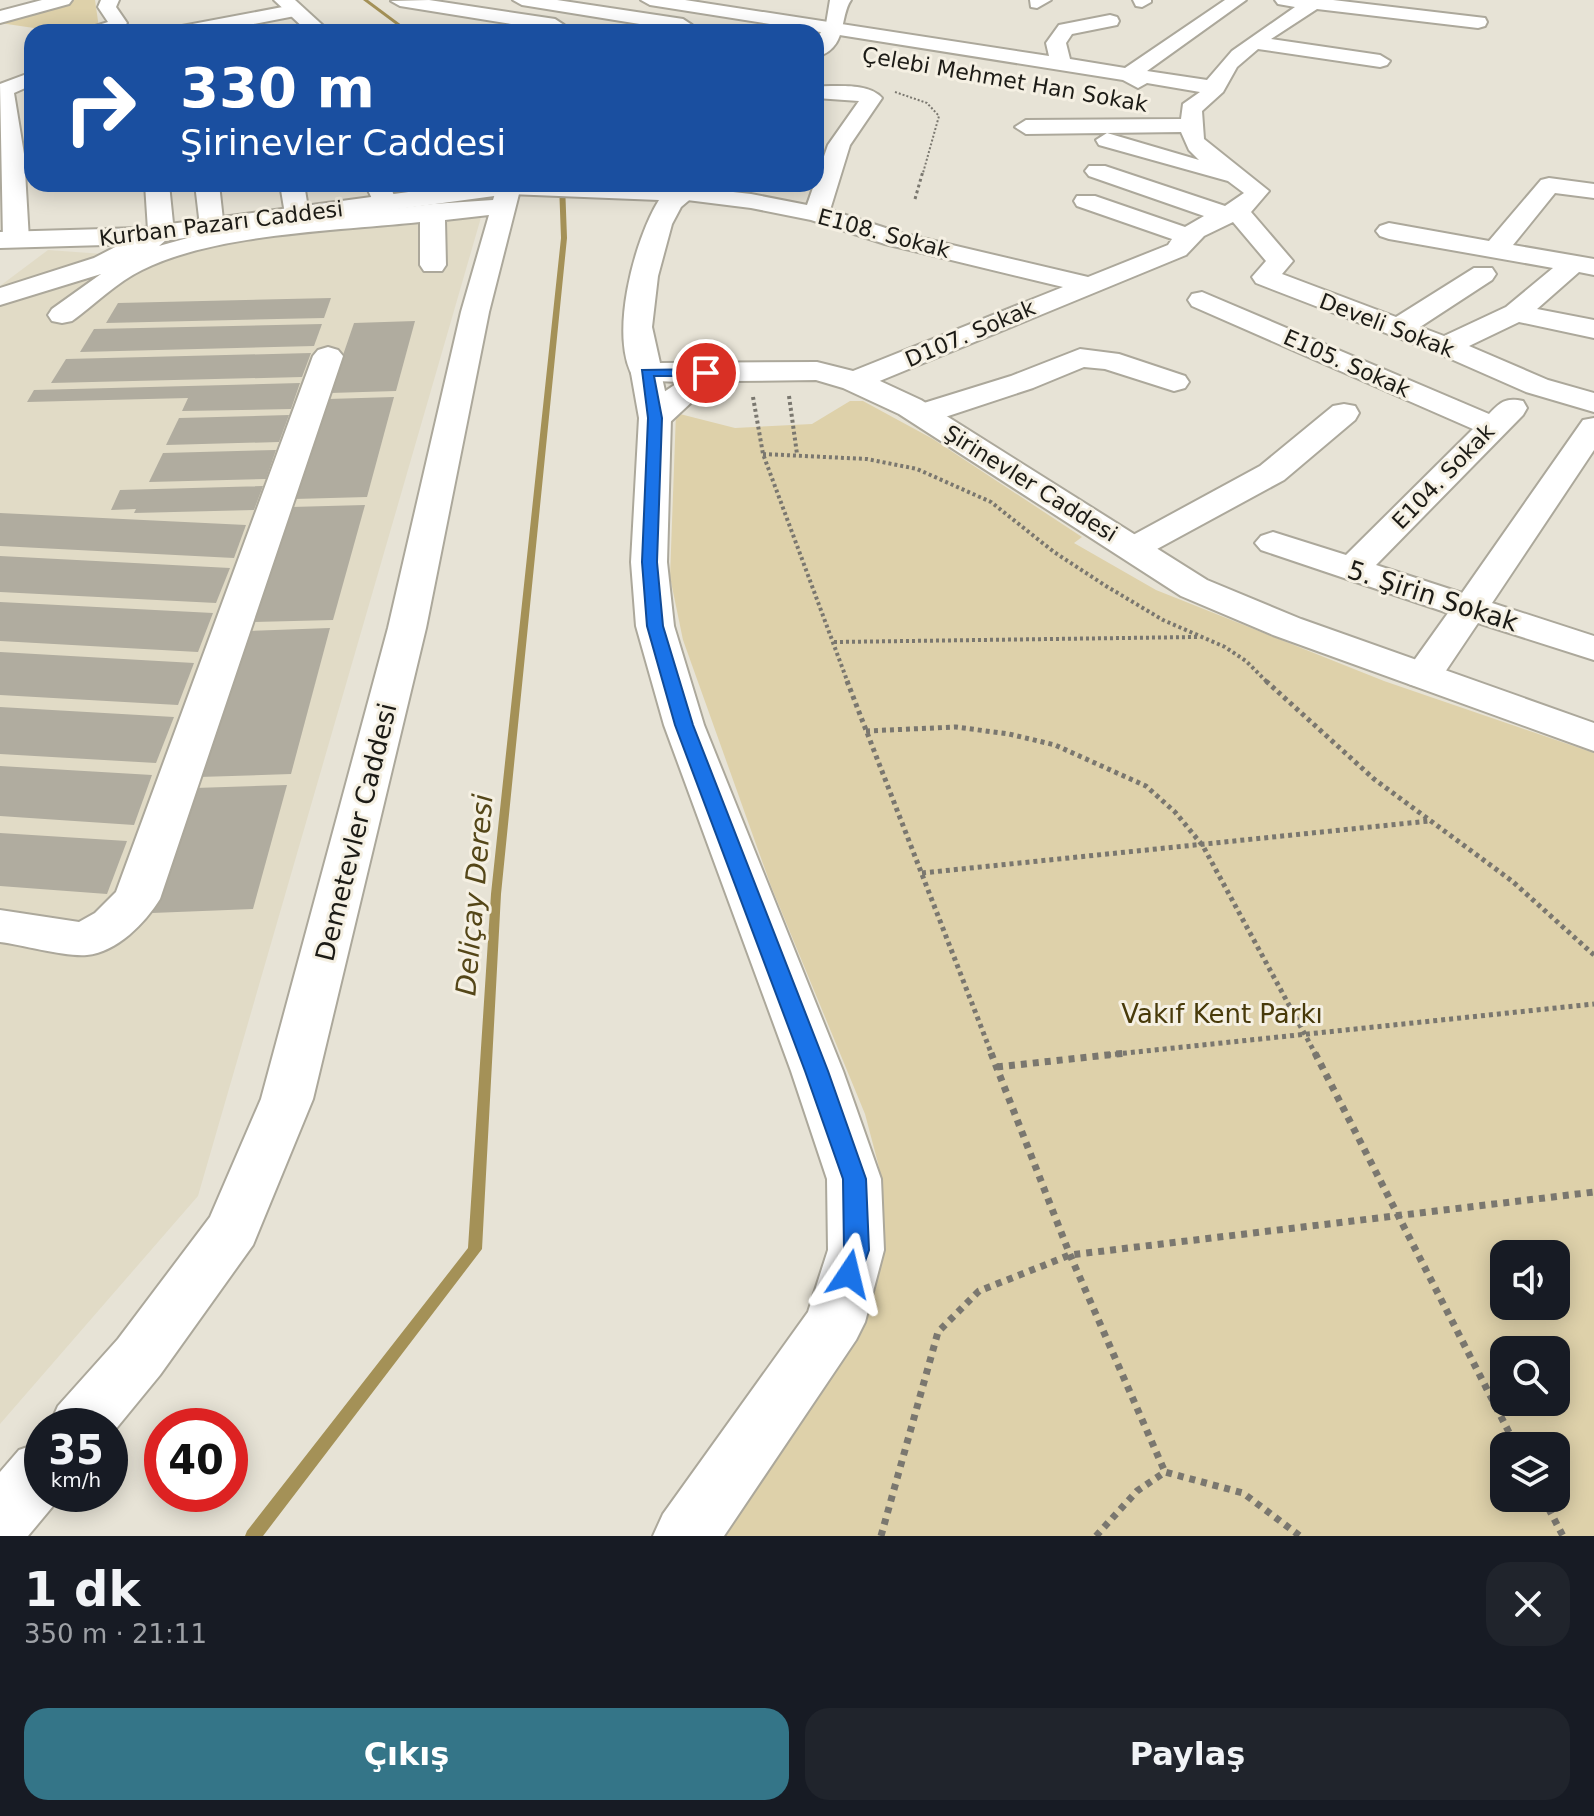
<!DOCTYPE html>
<html lang="tr">
<meta charset="utf-8">
<style>
body{margin:0;font-family:"DejaVu Sans",sans-serif;background:#20242c;color:#f1f3f6;height:100vh;display:flex;flex-direction:column;font-size:30px;white-space:nowrap}
*{box-sizing:border-box;margin:0}
p{font-size:26px;color:#9ea1a6}
.icon{flex:none;width:44px;height:44px;fill:none;stroke:currentColor;stroke-width:2;stroke-linecap:round;stroke-linejoin:round}
.map{position:relative;height:1536px;overflow:hidden}
.details{display:flex;flex-direction:column;background:#171b24;flex:1}
.details>*{flex:none}
.banner{position:absolute;left:24px;top:24px;width:800px;height:168px;border-radius:24px;box-shadow:0 4px 20px #0003;background:#1a4fa0;color:#fff;overflow:hidden}
.fabs{position:absolute;left:1490px;top:1240px;display:grid;gap:16px}
.fabs a{display:grid;place-items:center;width:80px;height:80px;border-radius:16px;background:#171b24;box-shadow:0 4px 20px #0003;font-size:40px}
.speed{position:absolute;left:24px;top:1408px;display:flex;gap:16px;font-size:40px;font-weight:700;text-align:center}
.speed>*{display:grid;place-content:center;width:104px;height:104px;border-radius:50%;background:#171b24;box-shadow:0 4px 20px #0003;line-height:1}
.speed small{font-size:20px;font-weight:400}
.speed .limit{border:12px solid #d22;background:#fff;color:#111}
.pin{position:absolute;display:grid;place-items:center;width:68px;height:68px;color:#fff;margin:-34px;border:4px solid #fff;border-radius:50%;box-shadow:0 2px 8px #0007}
.me{position:absolute;width:88px;margin:-44px;rotate:10deg;stroke-linejoin:round;filter:drop-shadow(0 0 6px #0008)}
.turn{display:flex;align-items:center;gap:28px;height:168px;padding:0 24px;font-size:36px}
.turn .icon{width:104px;height:104px;stroke-width:2.5}
.turn b{display:block;font-size:56px;line-height:68px}
.round{display:grid;place-items:center;flex:none;width:84px;height:84px;border-radius:24px;background:#20242c}
.overview{display:flex;align-items:center;justify-content:space-between;height:136px;padding:0 24px}
h1{font-size:48px;font-weight:800;line-height:60px}
.cta{display:flex;gap:16px;margin-top:auto;padding:16px 24px}
.cta a{flex:1;height:92px;border-radius:24px;background:#347588;color:#fff;font-size:32px;font-weight:800;line-height:92px;text-align:center}
.cta a+a{background:#20242c;color:#f1f3f6}
.map>svg:first-child{display:block}
.built{fill:#e1dbc6}
.green{fill:#ded1aa;fill-rule:evenodd}
.lines{fill:none;stroke-linecap:round;stroke-linejoin:round}
.stream{fill:#a49157;fill-rule:evenodd}
.building{fill:#b0ac9f}
.minor-casing{stroke:#aca89b;stroke-width:4}
.major-casing{stroke:#aca89b;stroke-width:4}
.path-far4{stroke:#7a776f;stroke-width:2;stroke-dasharray:2 2;stroke-linecap:butt}
.path-far3{stroke:#7a776f;stroke-width:3;stroke-dasharray:3 3;stroke-linecap:butt}
.path-far2{stroke:#7a776f;stroke-width:4;stroke-dasharray:3 3;stroke-linecap:butt}
.path-far1{stroke:#7a776f;stroke-width:5;stroke-dasharray:4 4;stroke-linecap:butt}
.path{stroke:#7a776f;stroke-width:7;stroke-dasharray:6 6;stroke-linecap:butt}
.minor{fill:#fff;fill-rule:evenodd}
.major{fill:#fff;fill-rule:evenodd}
.route{fill:#1a73e8;stroke:#114b97;stroke-width:2}
.labels{text-anchor:middle;stroke-width:6;stroke-linejoin:round;paint-order:stroke}
.far-street-label{font-size:22px;fill:#1c1b16;stroke:#f5f0e3}
.street-label{font-size:26px;fill:#1c1b16;stroke:#f5f0e3}
.park-label{font-size:26px;fill:#483a0a;stroke:#f5f0e3}
.water-label{font-size:28px;font-style:italic;fill:#544618;stroke:#f5f0e3}
</style>
<div class="map">
<svg width="1594" height="1536" viewBox="0 0 1594 1536">
<rect width="100%" height="100%" fill="#e7e3d6"/>
<path class="built" d="M 484,207 L 198,1196 L 0,1424 L 0,286 L 48,250 L 117,255 Z"/>
<g class="green">
<path d="M 66,0 L 95,0 L 99,28 L 61,32 L 0,23 L 0,18 Z"/>
<path d="M 850,401 L 863,401 L 933,439 L 1082,537 L 1074,543 L 1156,590 L 1384,681 L 1594,753 L 1594,1536 L 709,1536 L 867,1291 L 884,1230 L 879,1167 L 865,1114 L 771,886 L 683,640 L 670,577 L 676,413 L 735,428 L 812,424 ZM 1504,1254 L 1556,1254 L 1556,1306 L 1504,1306 ZM 1504,1350 L 1556,1350 L 1556,1402 L 1504,1402 ZM 1504,1446 L 1556,1446 L 1556,1498 L 1504,1498 Z"/>
</g>
<g class="lines">
<g class="stream">
<path d="M 363,0 L 368,0 L 411,32 L 406,32 Z"/>
<path d="M 559,184 L 565,184 L 567,238 L 501,894 L 482,1249 L 263,1536 L 245,1536 L 247,1531 L 468,1248 L 491,894 L 561,238 Z"/>
</g>
</g>
<g class="building">
<path d="M 331,298 L 324,318 L 106,323 L 118,303 Z"/>
<path d="M 415,321 L 396,391 L 330,393 L 354,323 Z"/>
<path d="M 322,324 L 314,346 L 80,352 L 94,329 Z"/>
<path d="M 311,353 L 302,377 L 51,383 L 66,359 Z"/>
<path d="M 300,383 L 291,409 L 182,411 L 188,398 L 27,402 L 34,390 Z"/>
<path d="M 394,397 L 367,497 L 294,499 L 328,399 Z"/>
<path d="M 289,415 L 279,442 L 166,445 L 179,418 Z"/>
<path d="M 276,450 L 266,479 L 149,482 L 163,453 Z"/>
<path d="M 263,486 L 254,510 L 134,513 L 136,509 L 111,510 L 120,490 Z"/>
<path d="M 365,505 L 333,620 L 252,622 L 291,507 Z"/>
<path d="M 0,513 L 246,525 L 234,558 L 0,546 Z"/>
<path d="M 0,556 L 230,568 L 216,603 L 0,592 Z"/>
<path d="M 0,602 L 213,613 L 198,652 L 0,641 Z"/>
<path d="M 330,628 L 291,774 L 199,777 L 249,631 Z"/>
<path d="M 0,652 L 194,663 L 178,705 L 0,695 Z"/>
<path d="M 0,707 L 174,717 L 156,763 L 0,754 Z"/>
<path d="M 0,766 L 152,775 L 134,825 L 0,816 Z"/>
<path d="M 287,785 L 253,909 L 152,913 L 195,788 Z"/>
<path d="M 0,833 L 127,841 L 107,894 L 0,886 Z"/>
</g>
<g class="lines">
<g class="minor-casing">
<g id="minor">
<path d="M 42,0 L 72,0 L 69,4 L 0,23 L 0,11 Z"/>
<path d="M 101,0 L 119,0 L 116,7 L 127,23 L 119,32 L 86,32 L 89,28 L 108,22 L 98,7 Z"/>
<path d="M 429,0 L 555,19 L 564,25 L 555,31 L 400,6 L 391,1 Z"/>
<path d="M 513,0 L 557,0 L 683,19 L 692,25 L 683,31 L 522,5 Z"/>
<path d="M 641,0 L 685,0 L 1049,56 L 1046,43 L 1059,25 L 1110,15 L 1117,17 L 1119,21 L 1117,25 L 1072,34 L 1066,43 L 1070,59 L 1125,68 L 1225,0 L 1246,0 L 1147,71 L 1207,80 L 1232,51 L 1295,7 L 1278,4 L 1275,0 L 1333,0 L 1485,18 L 1487,22 L 1485,26 L 1478,28 L 1317,9 L 1271,39 L 1380,55 L 1390,61 L 1387,65 L 1380,67 L 1258,49 L 1237,67 L 1223,92 L 1202,111 L 1204,139 L 1269,191 L 1251,212 L 1293,261 L 1282,274 L 1396,317 L 1474,268 L 1492,268 L 1496,274 L 1492,280 L 1420,327 L 1444,336 L 1506,307 L 1553,268 L 1389,239 L 1380,236 L 1376,231 L 1380,226 L 1389,223 L 1489,241 L 1541,180 L 1549,178 L 1594,184 L 1594,198 L 1555,193 L 1513,245 L 1594,259 L 1594,275 L 1579,272 L 1537,309 L 1594,320 L 1594,338 L 1519,322 L 1469,346 L 1548,380 L 1594,393 L 1594,412 L 1526,392 L 1435,352 L 1256,283 L 1252,277 L 1266,261 L 1233,222 L 1204,236 L 1186,255 L 865,387 L 854,390 L 843,387 L 839,381 L 843,375 L 1063,287 L 885,244 L 811,220 L 751,208 L 671,198 L 668,193 L 671,188 L 680,186 L 751,194 L 807,205 L 828,145 L 859,101 L 816,98 L 816,86 C 836,87 868,82 882,98 L 850,145 L 830,210 L 901,233 L 1088,277 L 1168,245 L 1172,239 L 1077,206 L 1074,201 L 1077,196 L 1095,196 L 1185,227 L 1204,216 L 1089,176 L 1085,171 L 1089,166 L 1105,166 L 1225,206 L 1244,193 L 1228,181 L 1099,145 L 1096,140 L 1107,133 L 1199,160 L 1189,150 L 1181,132 L 1026,134 L 1015,127 L 1026,120 L 1181,119 L 1183,104 L 1200,92 L 1147,83 L 1138,88 L 1123,80 L 650,5 Z"/>
<path d="M 1030,0 L 1051,0 L 1037,8 L 1031,7 Z"/>
<path d="M 1133,0 L 1151,0 L 1151,2 L 1142,7 L 1136,6 Z"/>
<path d="M 293,5 L 300,7 L 302,11 L 300,15 L 212,32 L 172,32 L 182,26 Z"/>
<path d="M 32,72 L 32,85 L 14,93 L 24,154 L 29,240 L 25,245 L 7,245 L 3,240 L 0,84 Z"/>
<path d="M 145,184 L 169,184 L 174,233 L 159,246 L 209,232 L 200,226 L 195,184 L 219,184 L 224,229 L 295,221 L 285,214 L 280,184 L 304,184 L 309,214 L 303,220 L 433,204 L 493,200 L 498,184 L 521,186 L 489,312 L 426,628 L 313,1099 L 253,1245 L 160,1375 L 110,1436 L 110,1426 L 49,1426 L 58,1406 L 118,1339 L 210,1217 L 261,1099 L 388,628 L 461,312 L 489,215 L 445,220 L 446,265 L 442,271 L 424,271 L 420,265 L 420,222 C 337,231 216,233 142,270 C 117,282 94,305 72,321 L 62,323 L 52,321 L 48,315 L 52,309 L 101,274 L 0,305 L 0,288 L 94,258 L 148,230 Z"/>
<path d="M 365,184 L 389,184 L 397,202 L 394,207 L 376,207 Z"/>
<path d="M 1202,292 L 1489,414 C 1500,402 1506,397 1523,401 L 1527,408 L 1523,415 L 1376,565 L 1462,593 L 1583,420 L 1594,418 L 1594,450 L 1492,603 L 1594,636 L 1594,660 L 1478,623 L 1437,684 L 1423,688 L 1409,684 L 1403,676 L 1448,613 L 1261,550 L 1255,543 L 1261,536 L 1273,532 L 1346,555 L 1473,429 L 1192,306 L 1188,300 L 1192,294 Z"/>
<path d="M 328,347 L 338,350 L 343,356 L 160,899 C 145,923 117,952 87,955 C 66,957 23,945 0,942 L 0,910 L 79,922 L 95,913 L 116,892 L 313,356 L 318,350 Z"/>
<path d="M 1080,349 L 1119,354 L 1185,376 L 1189,382 L 1185,388 L 1174,391 L 1105,369 L 1084,367 L 1033,388 L 933,421 L 922,423 L 911,421 L 906,414 L 911,407 L 1011,376 Z"/>
<path d="M 646,364 L 657,367 L 661,373 L 671,418 L 667,562 L 674,626 L 704,725 L 843,1071 L 881,1179 L 884,1250 L 865,1322 L 856,1340 L 724,1536 L 653,1536 L 663,1514 L 808,1312 L 828,1250 L 827,1179 L 791,1071 L 664,725 L 636,626 L 631,562 L 639,418 L 631,373 L 635,367 Z"/>
<path d="M 1344,404 L 1355,406 L 1359,413 L 1355,420 L 1284,480 L 1146,555 L 1134,559 L 1122,555 L 1116,548 L 1122,541 L 1260,466 L 1333,406 Z"/>
<path d="M 42,1442 L 42,1494 L 63,1494 L 28,1536 L 0,1536 L 0,1472 L 19,1450 Z"/>
</g>
</g>
<g class="major-casing">
<g id="major">
<path d="M 274,0 L 295,0 L 330,32 L 308,32 Z"/>
<path d="M 830,0 L 851,0 C 839,17 848,49 816,57 L 816,40 L 826,24 Z"/>
<path d="M 468,184 L 708,184 L 681,207 L 672,224 L 658,276 L 652,327 L 660,363 L 817,362 L 865,374 L 921,400 L 1207,580 L 1301,619 L 1594,723 L 1594,751 L 1273,635 L 1181,596 L 899,414 L 843,388 L 816,380 L 734,381 L 696,398 L 667,425 L 655,428 L 643,425 L 639,418 L 658,396 L 679,382 L 635,380 C 607,339 635,238 659,200 L 509,194 L 140,244 L 0,248 L 0,232 L 140,228 Z"/>
</g>
</g>
<path class="path-far4" d="M 895,92 L 927,103 L 939,116 L 923,173"/>
<path class="path-far3" d="M 915,199 L 923,171"/>
<g class="path-far2">
<path d="M 789,396 L 797,454"/>
<path d="M 753,397 L 763,454 L 848,683"/>
<path d="M 763,454 L 867,459 L 917,469 L 991,502 L 1054,552 L 1106,586 L 1163,620 L 1225,647 L 1246,661 L 1268,683"/>
<path d="M 834,642 L 1197,637"/>
</g>
<g class="path-far1">
<path d="M 847,681 L 992,1055"/>
<path d="M 1266,681 L 1374,779 L 1512,881 L 1594,955"/>
<path d="M 866,731 L 956,727 L 1009,734 L 1055,745 L 1146,786 L 1175,812 L 1203,846 L 1316,1055"/>
<path d="M 922,873 L 1429,821"/>
<path d="M 1107,1055 L 1594,1004"/>
</g>
<g class="path">
<path d="M 991,1053 L 1070,1255 L 1165,1472"/>
<path d="M 1315,1053 L 1516,1446"/>
<path d="M 997,1067 L 1126,1053"/>
<path d="M 1543,1498 L 1563,1536"/>
<path d="M 881,1536 L 938,1332 L 979,1291 L 1070,1255 L 1594,1192"/>
<path d="M 1096,1536 L 1137,1491 L 1165,1472 L 1243,1493 L 1300,1536"/>
</g>
<use href="#minor" class="minor"/>
<use href="#major" class="major"/>
</g>
<path class="route" d="M 642,370 L 706,369 L 713,373 L 706,376 L 654,376 L 662,418 L 657,562 L 663,626 L 693,725 L 828,1071 L 866,1179 L 869,1250 L 858,1281 L 849,1284 L 840,1281 L 837,1274 L 844,1250 L 843,1179 L 805,1071 L 675,725 L 647,626 L 642,562 L 648,418 Z"/>
<g class="labels">
<g class="far-street-label">
<text transform="translate(1005 79) rotate(10)" y="8">Çelebi Mehmet Han Sokak</text>
<text transform="translate(221 223) rotate(-7)" y="8">Kurban Pazarı Caddesi</text>
<text transform="translate(884 233) rotate(15)" y="8">E108. Sokak</text>
<text transform="translate(1387 325) rotate(21)" y="8">Develi Sokak</text>
<text transform="translate(970 333) rotate(-23)" y="8">D107. Sokak</text>
<text transform="translate(1347 363) rotate(24)" y="8">E105. Sokak</text>
<text transform="translate(1443 476) rotate(-46)" y="8">E104. Sokak</text>
<text transform="translate(1031 483) rotate(32)" y="8">Şirinevler Caddesi</text>
</g>
<g class="street-label">
<text transform="translate(1433 596) rotate(18)" y="9">5. Şirin Sokak</text>
<text transform="translate(356 832) rotate(-76)" y="9">Demetevler Caddesi</text>
</g>
<g class="park-label">
<text x="1222" y="1023">Vakıf Kent Parkı</text>
</g>
<g class="water-label">
<text transform="translate(474 895) rotate(-85)" y="10">Deliçay Deresi</text>
</g>
</g>
</svg>
<div class="fabs">
<a><svg class="icon" aria-label="sound" viewBox="0 0 24 24"><path d="M4 9h4l5-4v14l-5-4H4zM17 9q2 3 0 6"/></svg></a>
<a><svg class="icon" aria-label="search" viewBox="0 0 24 24"><circle cx="10" cy="10" r="6"/><path d="M15 15l6 6"/></svg></a>
<a><svg class="icon" aria-label="layers" viewBox="0 0 24 24"><path d="M12 4l9 5-9 5-9-5zM3 14l9 5 9-5"/></svg></a>
</div>
<div class="speed"><div>35<small>km/h</small></div><div class="limit">40</div></div>
<div class="pin" style="left:706px;top:373px;background:#d93025"><svg class="icon" aria-label="arrive" viewBox="0 0 24 24"><path d="M6 21V4h12l-3 4 3 4H6"/></svg></div>
<svg class="me" style="left:849px;top:1274px" viewBox="-20 -20 40 40"><path d="M0-17L14 15 0 8-14 15z" fill="#1a73e8" stroke="#fff" stroke-width="4"/></svg>
<div class="banner">
<div class="turn"><svg class="icon" aria-label="right" viewBox="0 0 24 24"><path d="M7 20v-9h11M14 6l5 5-5 5"/></svg><div><b>330 m</b>Şirinevler Caddesi</div></div>
</div>
</div>
<section class="details">
<div class="overview"><div><h1>1 dk</h1><p>350 m · 21:11</p></div><a class="round"><svg class="icon" aria-label="close" viewBox="0 0 24 24"><path d="M6 6l12 12M18 6L6 18"/></svg></a></div>
<div class="cta"><a>Çıkış</a><a>Paylaş</a></div>
</section>
